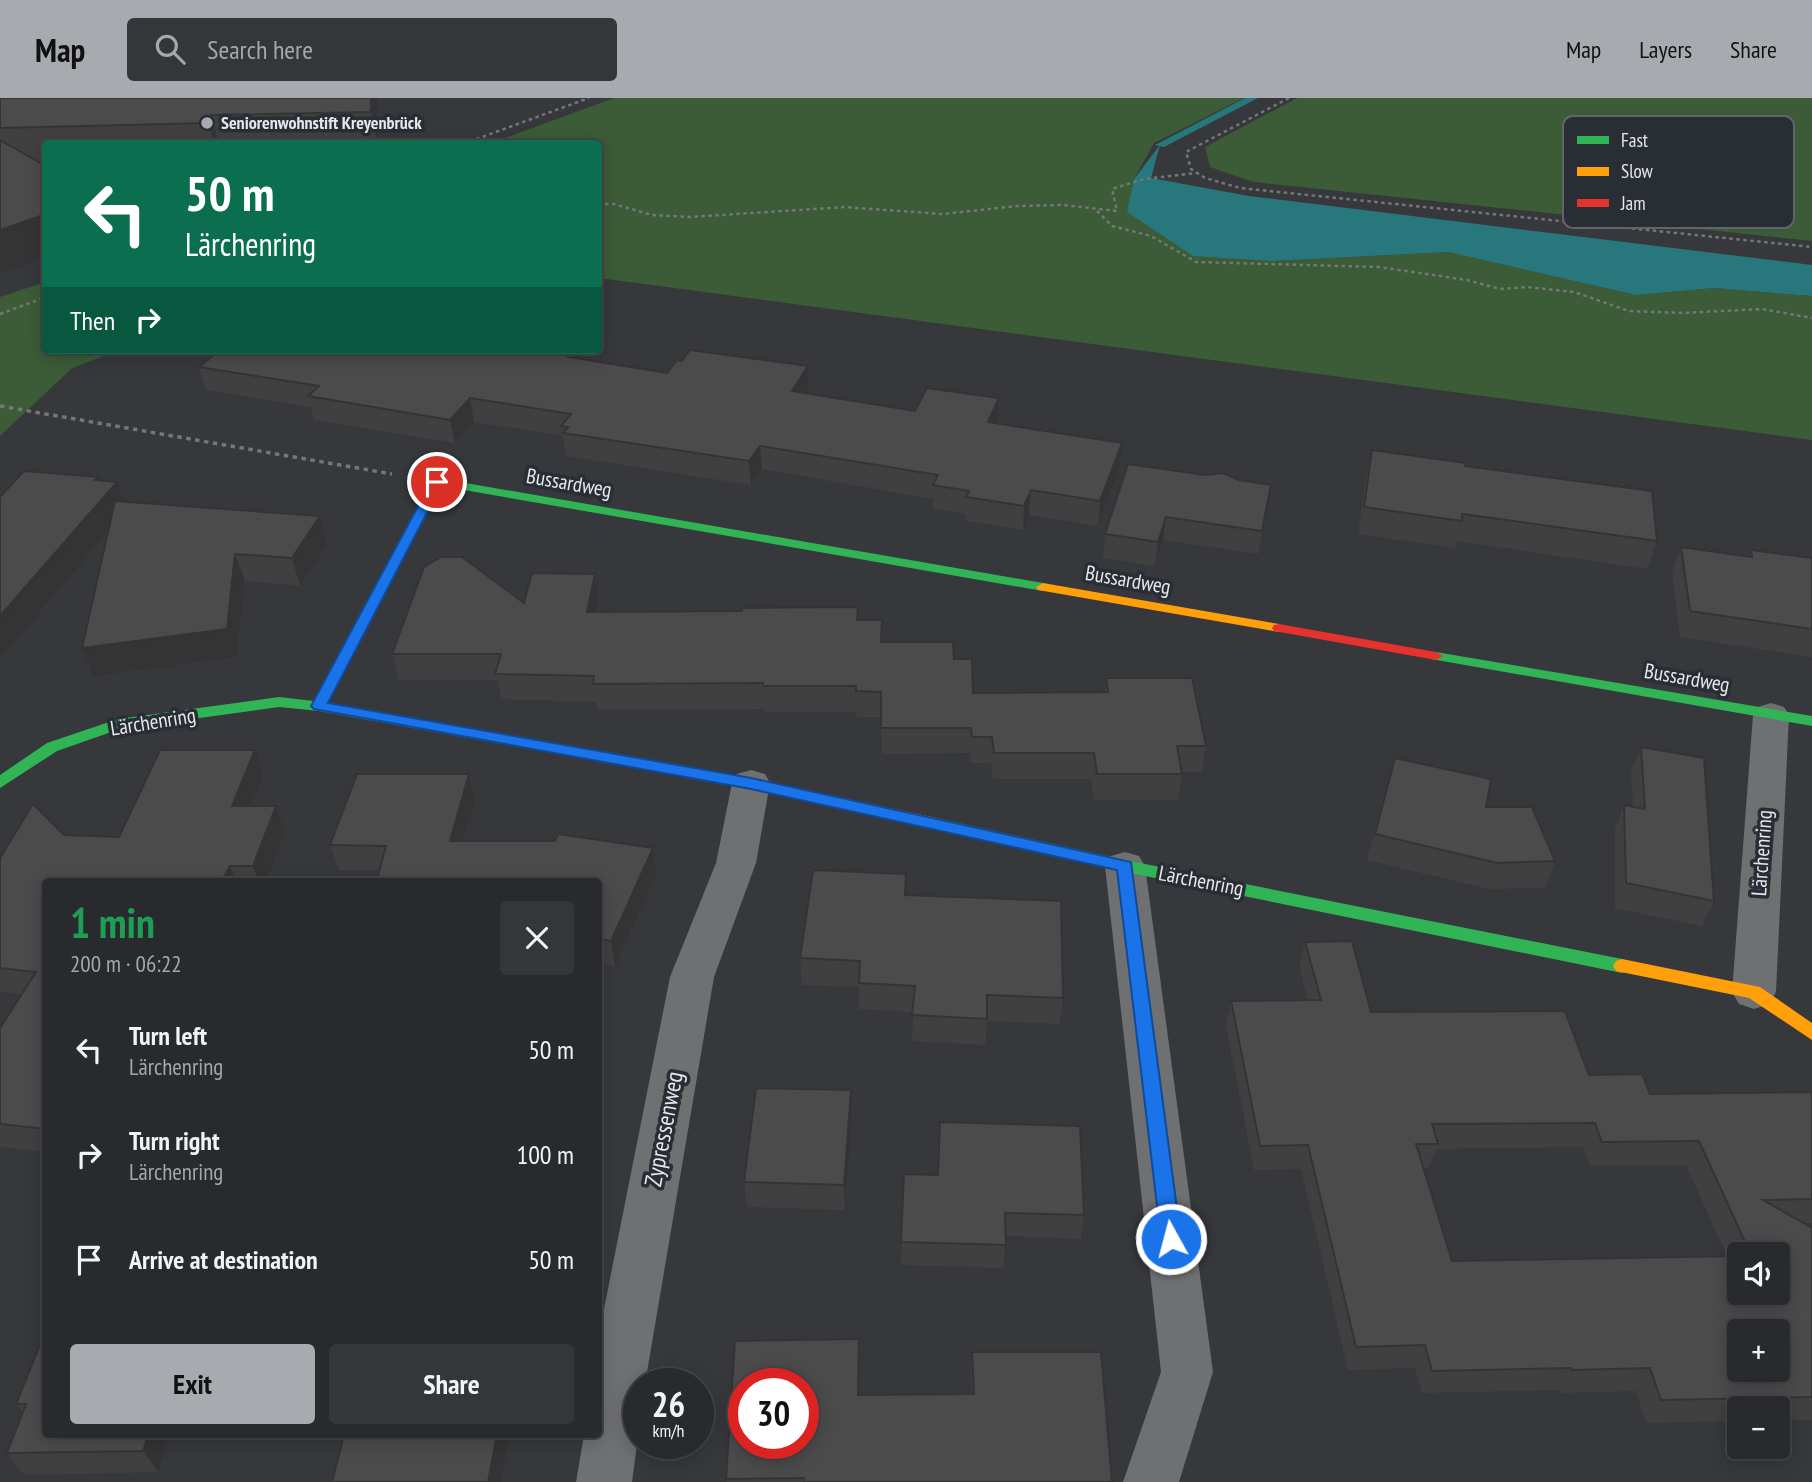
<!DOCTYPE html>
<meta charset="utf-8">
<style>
body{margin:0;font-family:"PT Sans Narrow",sans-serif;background:#343639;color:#f1f3f6;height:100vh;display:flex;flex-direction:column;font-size:26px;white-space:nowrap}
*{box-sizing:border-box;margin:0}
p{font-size:23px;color:#a5a7aa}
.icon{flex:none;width:38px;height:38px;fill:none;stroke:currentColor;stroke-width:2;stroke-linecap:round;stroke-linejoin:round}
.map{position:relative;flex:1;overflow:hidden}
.drawer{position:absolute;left:42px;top:780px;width:560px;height:560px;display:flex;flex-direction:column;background:#282a2d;border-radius:7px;box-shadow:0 4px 18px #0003,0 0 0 2px #444649}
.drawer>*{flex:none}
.banner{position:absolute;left:42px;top:42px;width:560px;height:214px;border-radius:7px;box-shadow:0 4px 18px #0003,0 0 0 2px #444649;background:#0b6e4f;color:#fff;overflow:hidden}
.buttons{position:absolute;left:1727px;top:1144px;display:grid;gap:14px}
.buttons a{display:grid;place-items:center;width:63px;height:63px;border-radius:7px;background:#282a2d;box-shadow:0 4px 18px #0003,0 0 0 2px #444649;font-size:35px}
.speed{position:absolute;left:623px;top:1270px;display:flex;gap:14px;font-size:35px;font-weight:700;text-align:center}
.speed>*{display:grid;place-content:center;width:91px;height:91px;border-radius:50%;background:#282a2d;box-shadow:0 4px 18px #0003,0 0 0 2px #444649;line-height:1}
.speed small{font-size:18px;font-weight:400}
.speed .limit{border:10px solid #d22;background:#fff;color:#111}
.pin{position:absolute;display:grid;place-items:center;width:60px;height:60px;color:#fff;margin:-30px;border:4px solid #fff;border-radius:50%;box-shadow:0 2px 7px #0007}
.me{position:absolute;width:77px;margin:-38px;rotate:353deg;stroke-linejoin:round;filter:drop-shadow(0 0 5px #0008)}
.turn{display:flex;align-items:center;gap:24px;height:147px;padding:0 28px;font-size:32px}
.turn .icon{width:91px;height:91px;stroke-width:2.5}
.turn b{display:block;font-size:49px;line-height:60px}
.then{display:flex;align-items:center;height:66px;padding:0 28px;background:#0003;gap:14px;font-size:26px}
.round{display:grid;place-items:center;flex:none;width:74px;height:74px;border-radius:7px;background:#343639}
.overview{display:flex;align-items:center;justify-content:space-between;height:119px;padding:0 28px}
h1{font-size:42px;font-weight:700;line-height:52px;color:#1e9e55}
.action{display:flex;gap:14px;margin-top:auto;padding:14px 28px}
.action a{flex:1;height:80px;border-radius:7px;background:#a7aaae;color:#111;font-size:28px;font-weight:700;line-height:80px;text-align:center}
.action a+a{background:#343639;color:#f1f3f6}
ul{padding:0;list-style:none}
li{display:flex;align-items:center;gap:21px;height:105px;padding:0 28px}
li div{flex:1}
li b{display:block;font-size:26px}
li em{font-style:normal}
header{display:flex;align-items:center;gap:42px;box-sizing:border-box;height:98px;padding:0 35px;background:#a7aaae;color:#111}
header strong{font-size:33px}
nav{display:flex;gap:38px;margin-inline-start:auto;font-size:24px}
.search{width:490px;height:63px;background:#343639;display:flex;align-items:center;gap:18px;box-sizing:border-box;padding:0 24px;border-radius:7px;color:#a5a7aa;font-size:26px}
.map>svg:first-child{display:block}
.green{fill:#3b5c36}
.water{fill:#28777c}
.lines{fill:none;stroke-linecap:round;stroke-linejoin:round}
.stream{fill:#28777c;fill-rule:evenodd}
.path-far1{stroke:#747678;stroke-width:2.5;stroke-dasharray:3.5 3.5;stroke-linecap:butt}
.path{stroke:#747678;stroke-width:3.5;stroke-dasharray:4.5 4.5;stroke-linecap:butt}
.street{fill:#6f7072;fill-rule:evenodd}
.fast{fill:#30b455;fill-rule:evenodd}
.slow{fill:#ff9f0a;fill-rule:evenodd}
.jam{fill:#e5322d;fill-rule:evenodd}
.wall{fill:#414041;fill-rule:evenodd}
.shaded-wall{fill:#353435}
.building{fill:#4c4b4c;stroke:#353435;stroke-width:2;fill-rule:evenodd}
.route{fill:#1a73e8;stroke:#114b97;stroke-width:2}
.poi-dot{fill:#a7aaae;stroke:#292d34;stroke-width:2.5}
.labels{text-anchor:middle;stroke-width:7;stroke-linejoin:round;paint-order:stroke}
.far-poi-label{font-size:18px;font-weight:bold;fill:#e4e7ec;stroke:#292d34;text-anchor:start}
.street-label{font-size:21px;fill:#e4e7ec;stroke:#292d34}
.near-street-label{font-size:24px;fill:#e4e7ec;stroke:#292d34}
.key{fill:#292d34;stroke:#61656b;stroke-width:2}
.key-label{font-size:19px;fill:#e4e7ec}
</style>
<header>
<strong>Map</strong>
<div class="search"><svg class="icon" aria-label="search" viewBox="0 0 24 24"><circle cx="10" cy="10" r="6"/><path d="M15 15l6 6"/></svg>Search here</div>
<nav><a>Map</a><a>Layers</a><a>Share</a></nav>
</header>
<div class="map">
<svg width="1812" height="1384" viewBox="0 0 1812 1384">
<rect width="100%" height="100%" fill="#36383c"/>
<g class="green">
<path d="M 614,0 L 1244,0 L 1154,45 L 1134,81 L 1128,115 L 1273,163 L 1448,154 L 1636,197 L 1714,190 L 1812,198 L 1812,342 L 599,180 L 598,46 L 489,46 Z"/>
<path d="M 1297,0 L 1812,0 L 1812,143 L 1253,84 L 1210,69 L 1205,49 Z"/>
<path d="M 45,184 L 46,252 L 120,252 L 72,270 L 0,338 L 0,199 Z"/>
</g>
<path class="water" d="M 1160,47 L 1151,80 L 1249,98 L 1812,167 L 1812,198 L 1714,190 L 1636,197 L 1448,154 L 1273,163 L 1193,158 L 1127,114 L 1134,81 Z"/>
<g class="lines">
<path class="stream" d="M 1245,0 L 1258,0 L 1164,49 L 1155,47 Z"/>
<g class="path-far1">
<path d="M 1289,0 L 1186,54 L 1191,71 L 1205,80 L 1240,90 L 1812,149"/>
<path d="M 463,46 L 589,0"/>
<path d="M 598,106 L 614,106 L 652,117 L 690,119 L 845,109 L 943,116 L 1017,108 L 1063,107 L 1117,113 L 1112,91 L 1144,81 L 1196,75"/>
<path d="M 1097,113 L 1112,128 L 1151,138 L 1196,164 L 1379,169 L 1467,182 L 1500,191 L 1527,189 L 1574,194 L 1629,213 L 1683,215 L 1762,211 L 1812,220"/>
<path d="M 0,216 L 46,199"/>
</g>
<path class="path" d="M 0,308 L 392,376"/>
<g class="street">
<path d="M 1771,605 L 1784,609 L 1789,617 L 1776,894 L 1769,906 L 1754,911 L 1739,906 L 1732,894 L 1753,617 L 1758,609 Z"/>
<path d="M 751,672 L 765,676 L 770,685 L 756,765 L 714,879 L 645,1286 L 639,1286 L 639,1331 L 632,1384 L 576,1384 L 584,1337 L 598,1337 L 598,1241 L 670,879 L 716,765 L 732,685 L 737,676 Z"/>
<path d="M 1125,754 L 1139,758 L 1145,768 L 1213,1274 L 1179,1384 L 1123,1384 L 1161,1274 L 1105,768 L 1111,758 Z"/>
</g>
<g class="fast">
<path d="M 437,380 L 1043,485 L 1050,489 L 1043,493 L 441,388 L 328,605 L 519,639 L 527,644 L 524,648 L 519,649 L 319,613 L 279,609 L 120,631 L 57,653 L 0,690 L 0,677 L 47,645 L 118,621 L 279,599 L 314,603 L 431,384 Z"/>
<path d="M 1436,554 L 1812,618 L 1812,628 L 1431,561 L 1429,558 L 1431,555 Z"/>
<path d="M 936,720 L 1125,762 L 1622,861 L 1628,863 L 1631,868 L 1628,873 L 1622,875 L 1125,774 L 930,730 L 928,726 L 930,722 Z"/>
</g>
<g class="slow">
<path d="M 1043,485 L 1279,526 L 1286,530 L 1279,534 L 1038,492 L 1036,489 Z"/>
<path d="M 519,639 L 751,680 L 936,720 L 944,726 L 936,732 L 751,690 L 514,648 L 511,644 Z"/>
<path d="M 1622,861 L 1760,889 L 1812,925 L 1812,942 L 1749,900 L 1616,873 L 1613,868 L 1616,863 Z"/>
</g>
<path class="jam" d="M 1279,526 L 1436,554 L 1443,558 L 1436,562 L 1274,533 L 1272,530 L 1274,527 Z"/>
</g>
<g class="wall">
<path d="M 0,0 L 378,0 L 378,46 L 46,46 L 46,65 L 41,65 L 46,68 L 46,159 L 0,175 Z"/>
<path d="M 569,259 L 667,275 L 809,291 L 806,296 L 915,313 L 999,300 L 998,323 L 997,326 L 1122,345 L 1120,369 L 1098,428 L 1029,417 L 1023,432 L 966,423 L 966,416 L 933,411 L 933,401 L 762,371 L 751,387 L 566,358 L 563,338 L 474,324 L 455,345 L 314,322 L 311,309 L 206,292 L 199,269 Z"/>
<path d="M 1372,352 L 1465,368 L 1657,443 L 1647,471 L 1456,443 L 1455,450 L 1358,436 L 1366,379 Z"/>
<path d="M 98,379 L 99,382 L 124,403 L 320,418 L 328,446 L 300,488 L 245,483 L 237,559 L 94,578 L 109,432 L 0,561 Z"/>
<path d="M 1239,382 L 1271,387 L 1258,456 L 1163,442 L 1155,468 L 1103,460 L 1105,436 Z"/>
<path d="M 1681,449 L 1748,459 L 1751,452 L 1812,460 L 1812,559 L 1680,539 L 1672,474 Z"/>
<path d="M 595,476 L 599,501 L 596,514 L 858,522 L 882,544 L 954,561 L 973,595 L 1105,594 L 1106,580 L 1206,648 L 1202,674 L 1182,674 L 1178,702 L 1094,702 L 1091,681 L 993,681 L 991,665 L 971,665 L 971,655 L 882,656 L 881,619 L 857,619 L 856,614 L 765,614 L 765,611 L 597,612 L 596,604 L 501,601 L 497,582 L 399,582 L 392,556 Z"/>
<path d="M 1641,649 L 1714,803 L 1702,828 L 1615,810 L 1615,731 L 1624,707 L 1633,708 L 1631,674 Z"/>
<path d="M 255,652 L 264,677 L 252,708 L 276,708 L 285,733 L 266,784 L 46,784 L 46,1054 L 0,1049 L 0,930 L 21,896 L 0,894 L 0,760 L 64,737 L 119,739 Z"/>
<path d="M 1395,660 L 1486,709 L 1555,763 L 1545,790 L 1488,791 L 1367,762 Z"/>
<path d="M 475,701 L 463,743 L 653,750 L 657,775 L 615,868 L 598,866 L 598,784 L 380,772 L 339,772 L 330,747 Z"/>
<path d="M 906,797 L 1063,900 L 1060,926 L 987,923 L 985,947 L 912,943 L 913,914 L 859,911 L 859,889 L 802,887 L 800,860 Z"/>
<path d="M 1305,844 L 1371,914 L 1589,977 L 1650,996 L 1812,994 L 1812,1125 L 1804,1125 L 1812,1130 L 1812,1322 L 1778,1322 L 1778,1311 L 1740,1311 L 1740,1323 L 1646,1325 L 1636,1293 L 1560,1295 L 1559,1292 L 1422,1295 L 1415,1270 L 1348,1272 L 1301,1071 L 1254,1072 L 1226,928 L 1231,903 L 1308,903 L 1299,868 ZM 1583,1049 L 1591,1068 L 1686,1067 L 1727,1158 L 1452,1163 L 1424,1070 L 1429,1070 L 1436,1051 ZM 1740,1157 L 1778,1157 L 1740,1195 Z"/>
<path d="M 852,1018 L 845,1112 L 747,1109 L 744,1084 Z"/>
<path d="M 904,1076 L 1084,1117 L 1081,1141 L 1005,1138 L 1004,1170 L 901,1167 Z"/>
<path d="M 46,1232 L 46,1337 L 170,1337 L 158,1374 L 24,1377 L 7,1355 L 23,1314 L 16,1306 Z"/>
<path d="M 859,1241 L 859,1297 L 972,1296 L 971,1277 L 972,1254 L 1112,1384 L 727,1384 L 726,1381 Z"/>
</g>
<g class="shaded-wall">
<path d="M 371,0 L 378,0 L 378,46 L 371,14 Z"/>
<path d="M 211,17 L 219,46 L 214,46 L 209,25 Z"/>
<path d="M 46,116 L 46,159 L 0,175 L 0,132 Z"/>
<path d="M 808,268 L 809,291 L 793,317 L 792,293 Z"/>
<path d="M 470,300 L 474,324 L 455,345 L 450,322 Z"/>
<path d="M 999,300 L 998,323 L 987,348 L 988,324 Z"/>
<path d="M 1122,345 L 1120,369 L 1098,428 L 1100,403 Z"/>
<path d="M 760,348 L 762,371 L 751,387 L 749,363 Z"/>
<path d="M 98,379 L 105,397 L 117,384 L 127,411 L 0,561 L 0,518 Z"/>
<path d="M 1031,392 L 1029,417 L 1023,432 L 1024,408 Z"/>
<path d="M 320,418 L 328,446 L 300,488 L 292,460 Z"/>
<path d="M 1166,419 L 1163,442 L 1155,468 L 1158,444 Z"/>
<path d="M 235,456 L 245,483 L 237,559 L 94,578 L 82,550 Z"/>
<path d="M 595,476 L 599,501 L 591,540 L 587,514 Z"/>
<path d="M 255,652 L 264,677 L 241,734 L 232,708 Z"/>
<path d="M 469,676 L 475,701 L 456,768 L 450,743 Z"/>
<path d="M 276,708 L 285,733 L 266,784 L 259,784 L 253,768 Z"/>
<path d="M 653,750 L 657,775 L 615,868 L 611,843 Z"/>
<path d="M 230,768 L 236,784 L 221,784 Z"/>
<path d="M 851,992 L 852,1018 L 845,1112 L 844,1087 Z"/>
<path d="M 859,1241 L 859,1320 L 858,1297 Z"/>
<path d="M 148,1337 L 170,1337 L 158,1374 L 143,1353 Z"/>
<path d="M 497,1337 L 509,1337 L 501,1384 L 488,1384 Z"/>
</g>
<g class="building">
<path d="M 0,0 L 371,0 L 371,14 L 211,17 L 209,25 L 0,30 Z"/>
<path d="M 0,42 L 46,68 L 46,116 L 0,132 Z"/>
<path d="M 220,252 L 556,252 L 569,259 L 667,275 L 677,262 L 682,263 L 690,252 L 808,268 L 792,293 L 915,313 L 927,290 L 999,300 L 988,324 L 1122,345 L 1100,403 L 1031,392 L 1024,408 L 966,399 L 969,393 L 933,387 L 938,377 L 760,348 L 749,363 L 563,335 L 568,329 L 561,328 L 571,316 L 470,300 L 450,322 L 308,298 L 319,288 L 199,269 Z"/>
<path d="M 1372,352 L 1466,365 L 1465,368 L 1652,393 L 1657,443 L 1462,416 L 1462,423 L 1364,409 Z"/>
<path d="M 1128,366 L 1205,377 L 1223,375 L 1239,382 L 1271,387 L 1262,433 L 1166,419 L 1158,444 L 1105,436 Z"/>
<path d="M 24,373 L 98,379 L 95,382 L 117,384 L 0,518 L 0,399 Z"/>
<path d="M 115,403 L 320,418 L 292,460 L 235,456 L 227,531 L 82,550 Z"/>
<path d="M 1681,449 L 1752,459 L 1751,452 L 1812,460 L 1812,531 L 1690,513 Z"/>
<path d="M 441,459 L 462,459 L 524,505 L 532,475 L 595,476 L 587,514 L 742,513 L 742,510 L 858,509 L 857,522 L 882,522 L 881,544 L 953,544 L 954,561 L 972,561 L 973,595 L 1108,594 L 1106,580 L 1192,580 L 1206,648 L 1177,648 L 1182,676 L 1097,676 L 1094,655 L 994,655 L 992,639 L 972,639 L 971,630 L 881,630 L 881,594 L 856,593 L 856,588 L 763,588 L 763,585 L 593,586 L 594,578 L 495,576 L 501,556 L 392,556 L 424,469 Z"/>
<path d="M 1641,649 L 1704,660 L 1714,803 L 1626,785 L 1624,707 L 1645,711 Z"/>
<path d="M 160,652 L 255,652 L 232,708 L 276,708 L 253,768 L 230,768 L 221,784 L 46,784 L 46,1031 L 0,1026 L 0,930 L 36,874 L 0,870 L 0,760 L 33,706 L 64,737 L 119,739 Z"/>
<path d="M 1395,660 L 1491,681 L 1486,709 L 1532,709 L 1555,763 L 1497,765 L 1375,736 Z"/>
<path d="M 357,676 L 469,676 L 450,743 L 555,743 L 558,736 L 653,750 L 611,843 L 598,841 L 598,784 L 376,784 L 386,748 L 330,747 Z"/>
<path d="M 813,772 L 906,776 L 905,797 L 1061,803 L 1063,900 L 987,897 L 987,921 L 912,917 L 915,888 L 859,885 L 860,863 L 800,860 Z"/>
<path d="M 1352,843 L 1371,914 L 1565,913 L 1589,977 L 1642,976 L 1650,996 L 1812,994 L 1812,1101 L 1763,1102 L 1812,1130 L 1812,1299 L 1661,1302 L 1650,1270 L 1572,1272 L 1571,1270 L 1432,1273 L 1425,1247 L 1356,1249 L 1308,1047 L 1260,1048 L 1231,903 L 1321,902 L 1305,844 ZM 1595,1025 L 1602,1044 L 1699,1043 L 1751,1157 L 1778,1157 L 1778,1195 L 1740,1195 L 1740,1158 L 1452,1163 L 1416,1046 L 1438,1046 L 1432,1026 ZM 1740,1234 L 1778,1234 L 1778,1272 L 1740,1272 Z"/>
<path d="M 756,990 L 851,992 L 844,1087 L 744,1084 Z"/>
<path d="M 940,1024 L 1080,1028 L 1084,1117 L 1005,1115 L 1006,1147 L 901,1144 L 904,1076 L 938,1077 Z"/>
<path d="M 46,1232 L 46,1337 L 148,1337 L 143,1353 L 7,1355 L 26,1306 L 16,1306 Z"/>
<path d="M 859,1241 L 858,1297 L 974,1296 L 972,1254 L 1101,1254 L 1112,1384 L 804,1384 L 804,1380 L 726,1381 L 735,1243 ZM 744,1286 L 803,1286 L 803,1346 L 744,1346 Z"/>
<path d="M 344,1337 L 497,1337 L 488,1384 L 332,1384 Z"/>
</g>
<path class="route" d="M 437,380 L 443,384 L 328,605 L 751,680 L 1131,764 L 1181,1141 L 1178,1147 L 1171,1150 L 1164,1147 L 1161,1141 L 1117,772 L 751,691 L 314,611 L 311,608 L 431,384 Z"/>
<circle class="poi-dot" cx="207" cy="25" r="7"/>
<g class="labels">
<g class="far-poi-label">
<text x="221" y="31">Seniorenwohnstift Kreyenbrück</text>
</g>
<g class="street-label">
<text transform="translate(569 385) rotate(10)" y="7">Bussardweg</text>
<text transform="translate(1128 482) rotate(10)" y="7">Bussardweg</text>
<text transform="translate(1687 580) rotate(10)" y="7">Bussardweg</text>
<text transform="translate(153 624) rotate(-9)" y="7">Lärchenring</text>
<text transform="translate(1762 755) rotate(-86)" y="7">Lärchenring</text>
<text transform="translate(1201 783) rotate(11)" y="7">Lärchenring</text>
</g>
<g class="near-street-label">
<text transform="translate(664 1031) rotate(-79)" y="8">Zypressenweg</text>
</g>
</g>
<rect x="1563" y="18" width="231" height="112" rx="10" class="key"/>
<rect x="1577" y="38" width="32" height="8" fill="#30b455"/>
<rect x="1577" y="69" width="32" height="9" fill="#ff9f0a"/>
<rect x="1577" y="101" width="32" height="8" fill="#e5322d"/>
<g class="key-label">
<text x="1621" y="49">Fast</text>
<text x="1621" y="80">Slow</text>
<text x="1621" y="112">Jam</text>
</g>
</svg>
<div class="buttons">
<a><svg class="icon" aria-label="sound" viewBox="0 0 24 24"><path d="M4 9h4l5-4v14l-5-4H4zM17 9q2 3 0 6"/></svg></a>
<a>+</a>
<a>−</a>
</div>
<div class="speed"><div>26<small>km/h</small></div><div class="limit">30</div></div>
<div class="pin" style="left:437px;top:384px;background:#d93025"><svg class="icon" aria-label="arrive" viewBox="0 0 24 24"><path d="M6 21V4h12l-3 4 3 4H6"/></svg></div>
<svg class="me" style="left:1171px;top:1141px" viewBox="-20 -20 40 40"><circle r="17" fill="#1a73e8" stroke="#fff" stroke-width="3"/><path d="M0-11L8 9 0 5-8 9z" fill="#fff"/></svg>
<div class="banner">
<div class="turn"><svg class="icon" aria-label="left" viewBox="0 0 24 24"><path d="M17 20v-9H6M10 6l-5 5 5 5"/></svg><div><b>50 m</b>Lärchenring</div></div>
<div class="then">Then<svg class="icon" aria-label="right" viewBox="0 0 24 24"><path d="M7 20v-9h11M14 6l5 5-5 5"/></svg></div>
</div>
<section class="drawer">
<div class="overview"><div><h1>1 min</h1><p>200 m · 06:22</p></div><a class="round"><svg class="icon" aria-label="close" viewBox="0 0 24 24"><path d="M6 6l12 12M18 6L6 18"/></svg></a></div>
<ul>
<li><svg class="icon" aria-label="left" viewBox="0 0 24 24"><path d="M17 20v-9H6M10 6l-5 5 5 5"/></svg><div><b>Turn left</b><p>Lärchenring</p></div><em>50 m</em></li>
<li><svg class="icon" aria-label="right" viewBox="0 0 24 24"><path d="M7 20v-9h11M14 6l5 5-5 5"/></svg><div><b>Turn right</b><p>Lärchenring</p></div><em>100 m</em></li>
<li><svg class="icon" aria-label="arrive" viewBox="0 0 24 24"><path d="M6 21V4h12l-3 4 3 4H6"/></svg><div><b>Arrive at destination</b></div><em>50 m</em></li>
</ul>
<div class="action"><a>Exit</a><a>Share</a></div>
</section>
</div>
